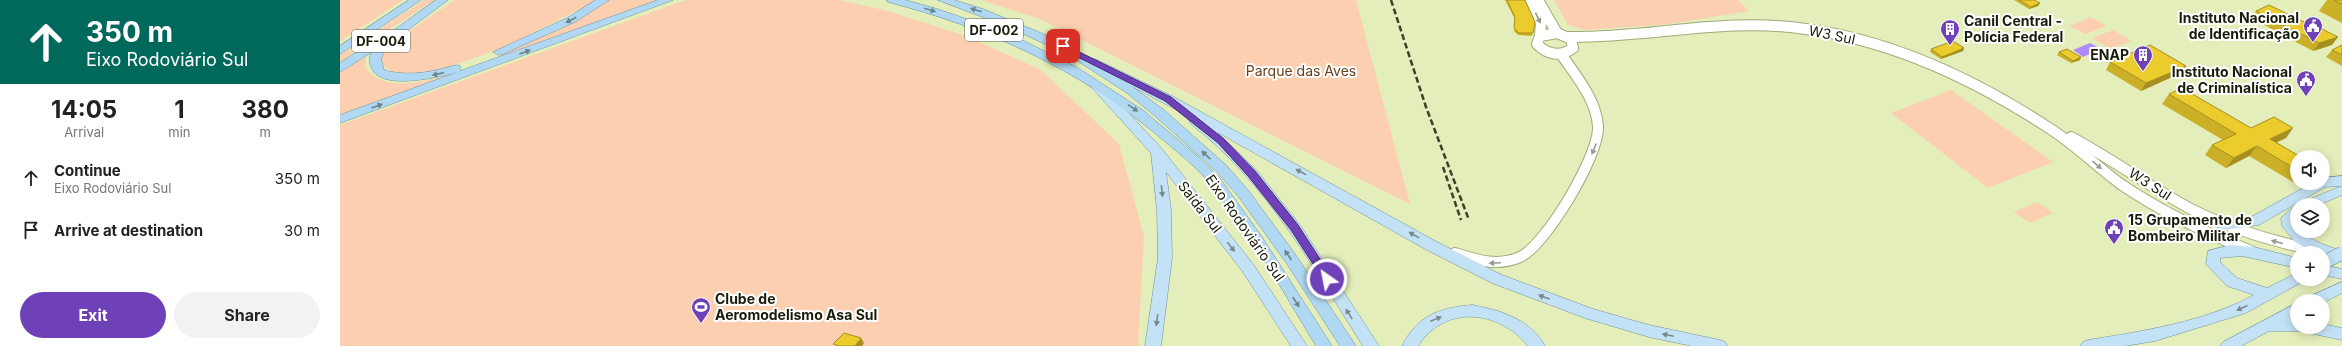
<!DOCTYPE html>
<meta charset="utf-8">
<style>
body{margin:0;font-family:Inter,sans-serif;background:#f2f2f2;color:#222;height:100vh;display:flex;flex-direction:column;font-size:15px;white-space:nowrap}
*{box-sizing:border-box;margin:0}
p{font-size:13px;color:#767676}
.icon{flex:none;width:22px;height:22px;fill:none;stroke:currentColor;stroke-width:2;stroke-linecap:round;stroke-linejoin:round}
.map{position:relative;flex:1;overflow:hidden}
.panel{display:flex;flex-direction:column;background:#fff;width:340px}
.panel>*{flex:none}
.guide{background:#00695c;color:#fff;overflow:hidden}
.controls{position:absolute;left:1950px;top:150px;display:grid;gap:8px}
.controls a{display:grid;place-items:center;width:40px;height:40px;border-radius:50%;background:#fff;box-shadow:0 2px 10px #0003;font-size:20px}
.pin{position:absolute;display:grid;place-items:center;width:34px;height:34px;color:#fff;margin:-17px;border-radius:8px;box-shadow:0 2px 6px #0006}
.me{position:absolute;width:44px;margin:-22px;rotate:327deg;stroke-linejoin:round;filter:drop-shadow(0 0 3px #0008)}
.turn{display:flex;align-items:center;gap:14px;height:84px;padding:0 20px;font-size:18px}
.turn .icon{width:52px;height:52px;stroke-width:2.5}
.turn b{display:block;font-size:28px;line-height:34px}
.eta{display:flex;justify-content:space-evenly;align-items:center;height:68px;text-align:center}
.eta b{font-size:24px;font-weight:700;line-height:28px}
.cta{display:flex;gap:8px;margin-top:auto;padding:8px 20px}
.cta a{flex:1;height:46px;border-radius:24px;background:#6f41b8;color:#fff;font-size:16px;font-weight:700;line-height:46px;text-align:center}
.cta a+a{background:#f2f2f2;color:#222}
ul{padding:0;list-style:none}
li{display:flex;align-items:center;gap:12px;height:52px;padding:0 20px}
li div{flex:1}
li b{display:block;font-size:15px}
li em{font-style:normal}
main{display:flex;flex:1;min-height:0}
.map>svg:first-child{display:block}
.green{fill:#fccfb0}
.water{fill:#af8afd}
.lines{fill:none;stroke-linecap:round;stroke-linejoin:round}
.tertiary-casing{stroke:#a1aa79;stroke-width:12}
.primary-casing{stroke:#6f909e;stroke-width:1}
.trunk-casing{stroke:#6f909e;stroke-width:1}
.tertiary{stroke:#fff;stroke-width:10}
.primary{fill:#c4e2f5;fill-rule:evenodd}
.trunk{fill:#b0d8f2;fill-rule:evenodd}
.rail{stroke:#3c4028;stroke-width:2.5;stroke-dasharray:6 3;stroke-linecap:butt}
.primary-bridge-casing{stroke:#6f909e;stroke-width:14;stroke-linecap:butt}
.primary-bridge{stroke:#c4e2f5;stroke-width:13}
.wall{fill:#cbaf27}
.shaded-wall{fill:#a58f20}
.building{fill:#eccc2d;stroke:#a58f20}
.oneway{fill:#6c8389}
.oneway2{fill:#989990}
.oneway3{fill:#77898b}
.route{fill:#6f41b8;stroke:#482a78}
.labels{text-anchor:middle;stroke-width:4;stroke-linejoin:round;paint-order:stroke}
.shield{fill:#fff;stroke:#5e6053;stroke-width:1}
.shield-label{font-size:13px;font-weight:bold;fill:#191c09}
.poi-label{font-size:14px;font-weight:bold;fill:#191c09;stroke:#fff;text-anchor:end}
.street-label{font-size:14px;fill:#191c09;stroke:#fff}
.park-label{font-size:14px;fill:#6a3e1b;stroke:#fff}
</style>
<main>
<section class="panel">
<div class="guide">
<div class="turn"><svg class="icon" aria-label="ahead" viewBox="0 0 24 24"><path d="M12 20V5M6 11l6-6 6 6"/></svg><div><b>350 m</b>Eixo Rodoviário Sul</div></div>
</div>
<div class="eta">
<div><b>14:05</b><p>Arrival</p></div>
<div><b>1</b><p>min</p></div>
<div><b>380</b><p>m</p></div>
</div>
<ul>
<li><svg class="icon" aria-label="ahead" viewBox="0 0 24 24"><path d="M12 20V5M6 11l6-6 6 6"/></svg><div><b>Continue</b><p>Eixo Rodoviário Sul</p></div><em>350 m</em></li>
<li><svg class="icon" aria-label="arrive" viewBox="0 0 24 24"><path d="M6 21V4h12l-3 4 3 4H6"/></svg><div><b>Arrive at destination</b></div><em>30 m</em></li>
</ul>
<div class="cta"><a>Exit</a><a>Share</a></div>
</section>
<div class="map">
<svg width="2002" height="346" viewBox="0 0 2002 346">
<rect width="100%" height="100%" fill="#e3eeba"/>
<g class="green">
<path d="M 0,0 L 63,0 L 0,41 Z"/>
<path d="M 84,0 L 94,0 L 0,62 L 0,55 Z"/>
<path d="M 115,0 L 258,0 L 164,47 L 104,69 L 65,74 L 51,71 L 43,65 L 41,57 L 45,47 Z"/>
<path d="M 270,0 L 320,0 L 153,59 L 239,19 Z"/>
<path d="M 346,0 L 500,0 L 548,11 L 626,36 L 701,70 L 779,144 L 804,236 L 798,346 L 0,346 L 0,125 Z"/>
<path d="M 641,0 L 1016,0 L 1070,204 L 700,19 Z"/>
<path d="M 1214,0 L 1398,0 L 1409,11 L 1330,24 L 1245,30 L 1228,25 Z"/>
<path d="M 1751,17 L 1766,26 L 1745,34 L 1730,26 Z"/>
<path d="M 1773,30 L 1791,41 L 1770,49 L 1752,38 Z"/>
<path d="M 26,56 L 25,67 C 43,94 86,81 113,74 L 0,115 L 0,73 Z"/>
<path d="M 1611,90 L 1713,162 L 1648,188 L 1551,113 Z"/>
<path d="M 1697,202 L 1713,213 L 1690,223 L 1674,212 Z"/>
</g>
<path class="water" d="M 1750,43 L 1761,49 L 1743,57 L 1733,50 Z"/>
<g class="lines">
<g class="tertiary-casing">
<g id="tertiary">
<path d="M 1189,0 L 1201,23 L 1200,36"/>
<path d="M 1198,0 L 1217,33"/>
<path d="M 1217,33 L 1231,39 L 1233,48 C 1221,57 1207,55 1197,44 L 1200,36 Z"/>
<path d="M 1229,37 C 1309,38 1386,17 1466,29 C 1555,41 1638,81 1712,130 C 1737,146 1758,168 1782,185 C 1822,212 1866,233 1911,251"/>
<path d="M 1731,137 C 1772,159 1810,187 1851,209 C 1892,230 1937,242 1981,252"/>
<path d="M 1115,253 C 1137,260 1158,267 1180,257 C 1205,246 1260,155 1258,126 C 1256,99 1236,76 1221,54"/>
</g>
</g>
<g class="primary-casing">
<g id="primary">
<path d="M 755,59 L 832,96 L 1097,242 L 1162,275 L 1253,309 L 1309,325 L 1380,340 L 1385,342 L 1388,346 L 1352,346 L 1309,337 L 1245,318 L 1152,283 L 1087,250 L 877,132 L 917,171 L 960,225 L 1039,346 L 1023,346 C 973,267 926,182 851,124 L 849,121 L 852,118 L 751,65 L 749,63 Z"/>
<path d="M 757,82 L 761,83 L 822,149 L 913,264 L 967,346 L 951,346 L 903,272 L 826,172 L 831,210 L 832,258 L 821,346 L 805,346 L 818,258 L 817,210 L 811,153 L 753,89 L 751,86 Z"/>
<path d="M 2002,176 L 2002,195 L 1979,205 L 1960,205 L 1962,202 L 2002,186 L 1985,187 L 1919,225 L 1884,230 L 1879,228 L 1877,225 L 1879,222 L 1911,217 L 1972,183 L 1983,183 L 1983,178 Z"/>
<path d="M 1957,206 L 1957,218 L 1955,220 L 1957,231 L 1982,244 L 2002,251 L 2002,261 L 1983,255 L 1983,253 L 1972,251 L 1955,242 L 1942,226 L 1941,218 L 1952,208 Z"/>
<path d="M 1890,245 L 1914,247 L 1957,258 L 1957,268 L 1902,256 L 1880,258 L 1880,262 L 1897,278 L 1927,288 L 1957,273 L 1957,279 L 1964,279 L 1962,282 L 1906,313 L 1815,341 L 1785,346 L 1740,346 L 1743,342 L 1748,340 C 1804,331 1864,322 1914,295 L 1887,286 L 1866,264 L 1868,251 Z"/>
<path d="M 1983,265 L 2002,269 L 2002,279 L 1983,275 Z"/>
<path d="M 2002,282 L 2002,293 L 1983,303 L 1966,301 L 1968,297 Z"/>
<path d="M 1957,303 L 1957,316 L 1950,320 L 1957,320 L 1957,327 L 1983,327 L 1983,324 L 2002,328 L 2002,340 L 1960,331 L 1929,331 L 1901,346 L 1880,346 L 1883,342 Z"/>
<path d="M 1132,305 C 1160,310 1190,319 1205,346 L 1188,346 C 1159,310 1105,304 1078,346 L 1062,346 C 1078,315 1099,308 1132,305 Z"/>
</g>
</g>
<g class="trunk-casing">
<g id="trunk">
<path d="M 69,0 L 81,0 L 0,54 L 0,46 Z"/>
<path d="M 96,0 L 108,0 L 53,41 L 44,51 L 41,59 L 44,70 C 68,77 92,72 116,65 L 120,66 L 120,71 L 318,0 L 333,0 L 0,123 L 0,115 L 118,72 C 100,77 42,91 32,69 C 29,63 28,58 32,52 L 0,72 L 0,63 L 38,38 L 44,37 Z"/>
<path d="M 256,0 L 269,0 L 235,22 L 163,54 L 159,55 L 153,52 L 227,18 Z"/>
<path d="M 547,0 L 565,0 L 594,8 L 668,33 L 738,68 L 804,111 L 857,156 L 879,177 L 922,237 L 992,346 L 976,346 C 942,290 909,229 866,179 C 852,163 834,149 817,135 C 737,68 648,28 548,2 Z"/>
<path d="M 598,0 L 614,0 L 643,9 L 708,36 L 768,69 L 824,110 L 886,165 L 908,190 L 955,254 L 1016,346 L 1000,346 L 945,261 L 898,196 L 877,172 L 815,116 L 787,93 L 730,56 L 669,27 Z"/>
</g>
</g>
<use href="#tertiary" class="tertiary"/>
<use href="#primary" class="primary"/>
<use href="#trunk" class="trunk"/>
<g class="rail">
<path d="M 1051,0 L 1086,107 L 1129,220"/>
<path d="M 1103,167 L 1121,220"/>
</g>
<g class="primary-bridge-casing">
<path id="primary-bridge" d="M 1983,263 L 2002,253"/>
</g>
<use href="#primary-bridge" class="primary-bridge"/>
</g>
<g class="wall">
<path d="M 1165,0 L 1185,0 L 1195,22 L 1192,36 L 1178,35 L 1174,31 L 1175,19 Z"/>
<path d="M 1674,0 L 1694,0 L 1700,3 L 1698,6 L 1689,9 Z"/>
<path d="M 1987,0 L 2002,0 L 2002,23 L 1979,11 Z"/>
<path d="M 1916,11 L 1992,45 L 1973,51 L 1911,18 Z"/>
<path d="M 2002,45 L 2002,66 L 1986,57 L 1992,50 Z"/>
<path d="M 1624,48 L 1623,51 L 1601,59 L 1590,52 L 1591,49 Z"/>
<path d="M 1719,52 L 1741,57 L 1740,60 L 1731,63 L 1717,55 Z"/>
<path d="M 1770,62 L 1846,66 L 1841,73 L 1801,91 L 1766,70 Z"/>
<path d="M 1829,94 L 1911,128 L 1946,138 L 1936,142 L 1957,157 L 1957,180 L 1953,182 L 1909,156 L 1886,168 L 1865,155 L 1872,145 L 1883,140 L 1822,104 Z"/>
</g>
<g class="shaded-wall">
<path d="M 1700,3 L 1698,6 L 1689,9 L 1691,7 Z"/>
<path d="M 1998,37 L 1992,45 L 1973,51 L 1979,43 Z"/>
<path d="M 1624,48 L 1623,51 L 1601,59 L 1602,57 Z"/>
<path d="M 1741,57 L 1740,60 L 1731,63 L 1733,61 Z"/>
<path d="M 1846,66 L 1841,73 L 1801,91 L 1806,83 Z"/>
<path d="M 1953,128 L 1946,138 L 1923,149 L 1930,139 Z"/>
<path d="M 1917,146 L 1909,156 L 1886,168 L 1894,158 Z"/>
<path d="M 1957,177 L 1957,180 L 1953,182 Z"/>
<path d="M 521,338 L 524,343 L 522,346 L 515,346 Z"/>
</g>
<g class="building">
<path d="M 1167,0 L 1185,0 L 1195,22 L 1193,33 L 1179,33 L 1174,28 L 1175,17 Z"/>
<path d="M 1679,0 L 1694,0 L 1700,3 L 1691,7 Z"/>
<path d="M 1994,0 L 2002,0 L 2002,4 Z"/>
<path d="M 1929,5 L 1966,23 L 1968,22 L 1998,37 L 1979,43 L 1916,11 Z"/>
<path d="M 1613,41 L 1624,48 L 1602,57 L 1591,49 Z"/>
<path d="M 1810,45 L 1846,66 L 1806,83 L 1770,62 Z"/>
<path d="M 2002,45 L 2002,55 L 1992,50 Z"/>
<path d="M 1727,49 L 1741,57 L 1733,61 L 1719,52 Z"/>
<path d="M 1842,88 L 1911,128 L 1934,117 L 1953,128 L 1930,139 L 1961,157 L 1957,157 L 1957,170 L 1917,146 L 1894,158 L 1872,145 L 1896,134 L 1829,94 Z"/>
<path d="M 504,333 L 521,338 L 515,346 L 499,346 L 493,344 Z"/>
</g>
<defs><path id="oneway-solid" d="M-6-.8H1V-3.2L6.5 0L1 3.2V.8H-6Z"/></defs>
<g class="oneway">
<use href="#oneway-solid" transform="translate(590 10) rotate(16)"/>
<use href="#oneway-solid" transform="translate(636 10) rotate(-163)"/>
<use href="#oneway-solid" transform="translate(231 20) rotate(153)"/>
<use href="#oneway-solid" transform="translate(185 52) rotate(-20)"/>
<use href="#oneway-solid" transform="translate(98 74) rotate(167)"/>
<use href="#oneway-solid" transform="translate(37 106) rotate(-20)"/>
<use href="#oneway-solid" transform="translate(793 108) rotate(34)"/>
<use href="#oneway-solid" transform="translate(866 155) rotate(-137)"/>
<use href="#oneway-solid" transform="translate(948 255) rotate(-124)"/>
<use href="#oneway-solid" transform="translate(956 302) rotate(57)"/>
</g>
<g class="oneway2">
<use href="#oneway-solid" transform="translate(1198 18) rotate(64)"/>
<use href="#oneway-solid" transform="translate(1254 149) rotate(112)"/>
<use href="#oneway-solid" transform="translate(1757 165) rotate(40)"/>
<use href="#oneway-solid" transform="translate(1937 242) rotate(-165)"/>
<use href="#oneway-solid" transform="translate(1155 263) rotate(178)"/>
</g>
<g class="oneway3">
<use href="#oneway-solid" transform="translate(961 172) rotate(-151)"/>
<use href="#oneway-solid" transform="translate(822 191) rotate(83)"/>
<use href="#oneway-solid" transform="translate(1074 235) rotate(-151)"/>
<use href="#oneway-solid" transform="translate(891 247) rotate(52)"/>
<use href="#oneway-solid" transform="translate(1204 297) rotate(-160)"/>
<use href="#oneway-solid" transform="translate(1902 308) rotate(156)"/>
<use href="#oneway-solid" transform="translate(1009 314) rotate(-122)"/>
<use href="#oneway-solid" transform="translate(1096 319) rotate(-22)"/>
<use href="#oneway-solid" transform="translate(817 320) rotate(98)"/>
<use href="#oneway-solid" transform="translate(1328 335) rotate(-168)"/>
</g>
<path class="route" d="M 723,44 L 831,97 L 884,139 L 915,171 L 958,225 L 991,276 L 991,281 L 984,281 L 951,230 L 908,176 L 878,143 L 825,101 L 720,48 L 719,46 Z"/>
<defs>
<g id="civic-pin" transform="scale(1)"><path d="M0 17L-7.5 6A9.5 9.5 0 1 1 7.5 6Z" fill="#6f41b8" stroke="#fff"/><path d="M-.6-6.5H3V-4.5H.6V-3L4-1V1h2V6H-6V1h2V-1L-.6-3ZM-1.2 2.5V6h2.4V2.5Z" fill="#fff"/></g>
<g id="building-pin" transform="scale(1)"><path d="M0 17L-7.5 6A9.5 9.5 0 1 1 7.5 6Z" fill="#6f41b8" stroke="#fff"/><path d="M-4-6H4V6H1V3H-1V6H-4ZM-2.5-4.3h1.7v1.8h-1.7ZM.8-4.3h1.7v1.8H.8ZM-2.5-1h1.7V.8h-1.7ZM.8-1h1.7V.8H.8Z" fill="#fff"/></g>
<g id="stadium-pin" transform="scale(1)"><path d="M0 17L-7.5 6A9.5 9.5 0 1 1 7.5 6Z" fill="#6f41b8" stroke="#fff"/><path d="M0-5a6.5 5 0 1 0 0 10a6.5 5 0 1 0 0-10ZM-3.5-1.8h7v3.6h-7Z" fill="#fff"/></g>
</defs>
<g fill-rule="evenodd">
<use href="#civic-pin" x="1973" y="26"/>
<use href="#building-pin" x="1610" y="29"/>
<use href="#building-pin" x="1803" y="55"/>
<use href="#civic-pin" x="1966" y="80"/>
<use href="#civic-pin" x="1774" y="228"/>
<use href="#stadium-pin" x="361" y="307"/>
</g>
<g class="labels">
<g class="shield">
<rect x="625" y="19" width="58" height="22" rx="3"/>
<rect x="12" y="30" width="58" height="22" rx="3"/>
</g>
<g class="shield-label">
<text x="654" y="35">DF-002</text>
<text x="41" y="46">DF-004</text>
</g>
<g class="poi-label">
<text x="1959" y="23">Instituto Nacional<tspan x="1959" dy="16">de Identificação</tspan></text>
<text x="1624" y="26" text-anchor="start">Canil Central -<tspan x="1624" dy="16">Polícia Federal</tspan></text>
<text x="1789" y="60">ENAP</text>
<text x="1952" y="77">Instituto Nacional<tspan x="1952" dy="16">de Criminalística</tspan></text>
<text x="1788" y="225" text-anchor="start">15 Grupamento de<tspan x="1788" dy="16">Bombeiro Militar</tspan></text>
<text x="375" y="304" text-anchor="start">Clube de<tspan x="375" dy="16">Aeromodelismo Asa Sul</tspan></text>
</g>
<g class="street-label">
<text transform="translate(1492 35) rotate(12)" y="5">W3 Sul</text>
<text transform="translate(1810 184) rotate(33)" y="5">W3 Sul</text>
<text transform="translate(860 207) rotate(52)" y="5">Saída Sul</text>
<text transform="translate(905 228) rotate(55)" y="5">Eixo Rodoviário Sul</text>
</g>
<g class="park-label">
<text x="961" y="76">Parque das Aves</text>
</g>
</g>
</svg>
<div class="controls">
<a><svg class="icon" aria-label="sound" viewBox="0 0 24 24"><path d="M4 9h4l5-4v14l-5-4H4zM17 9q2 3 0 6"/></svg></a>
<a><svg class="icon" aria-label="layers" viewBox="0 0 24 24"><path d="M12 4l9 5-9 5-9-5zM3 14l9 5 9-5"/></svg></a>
<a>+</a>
<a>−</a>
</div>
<div class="pin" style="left:723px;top:46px;background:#d93025"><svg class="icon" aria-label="arrive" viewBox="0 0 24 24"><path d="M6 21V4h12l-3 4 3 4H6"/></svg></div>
<svg class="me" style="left:987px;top:279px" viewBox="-20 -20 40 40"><circle r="17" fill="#6f41b8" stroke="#fff" stroke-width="3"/><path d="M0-11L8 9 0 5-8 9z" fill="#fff"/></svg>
</div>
</main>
